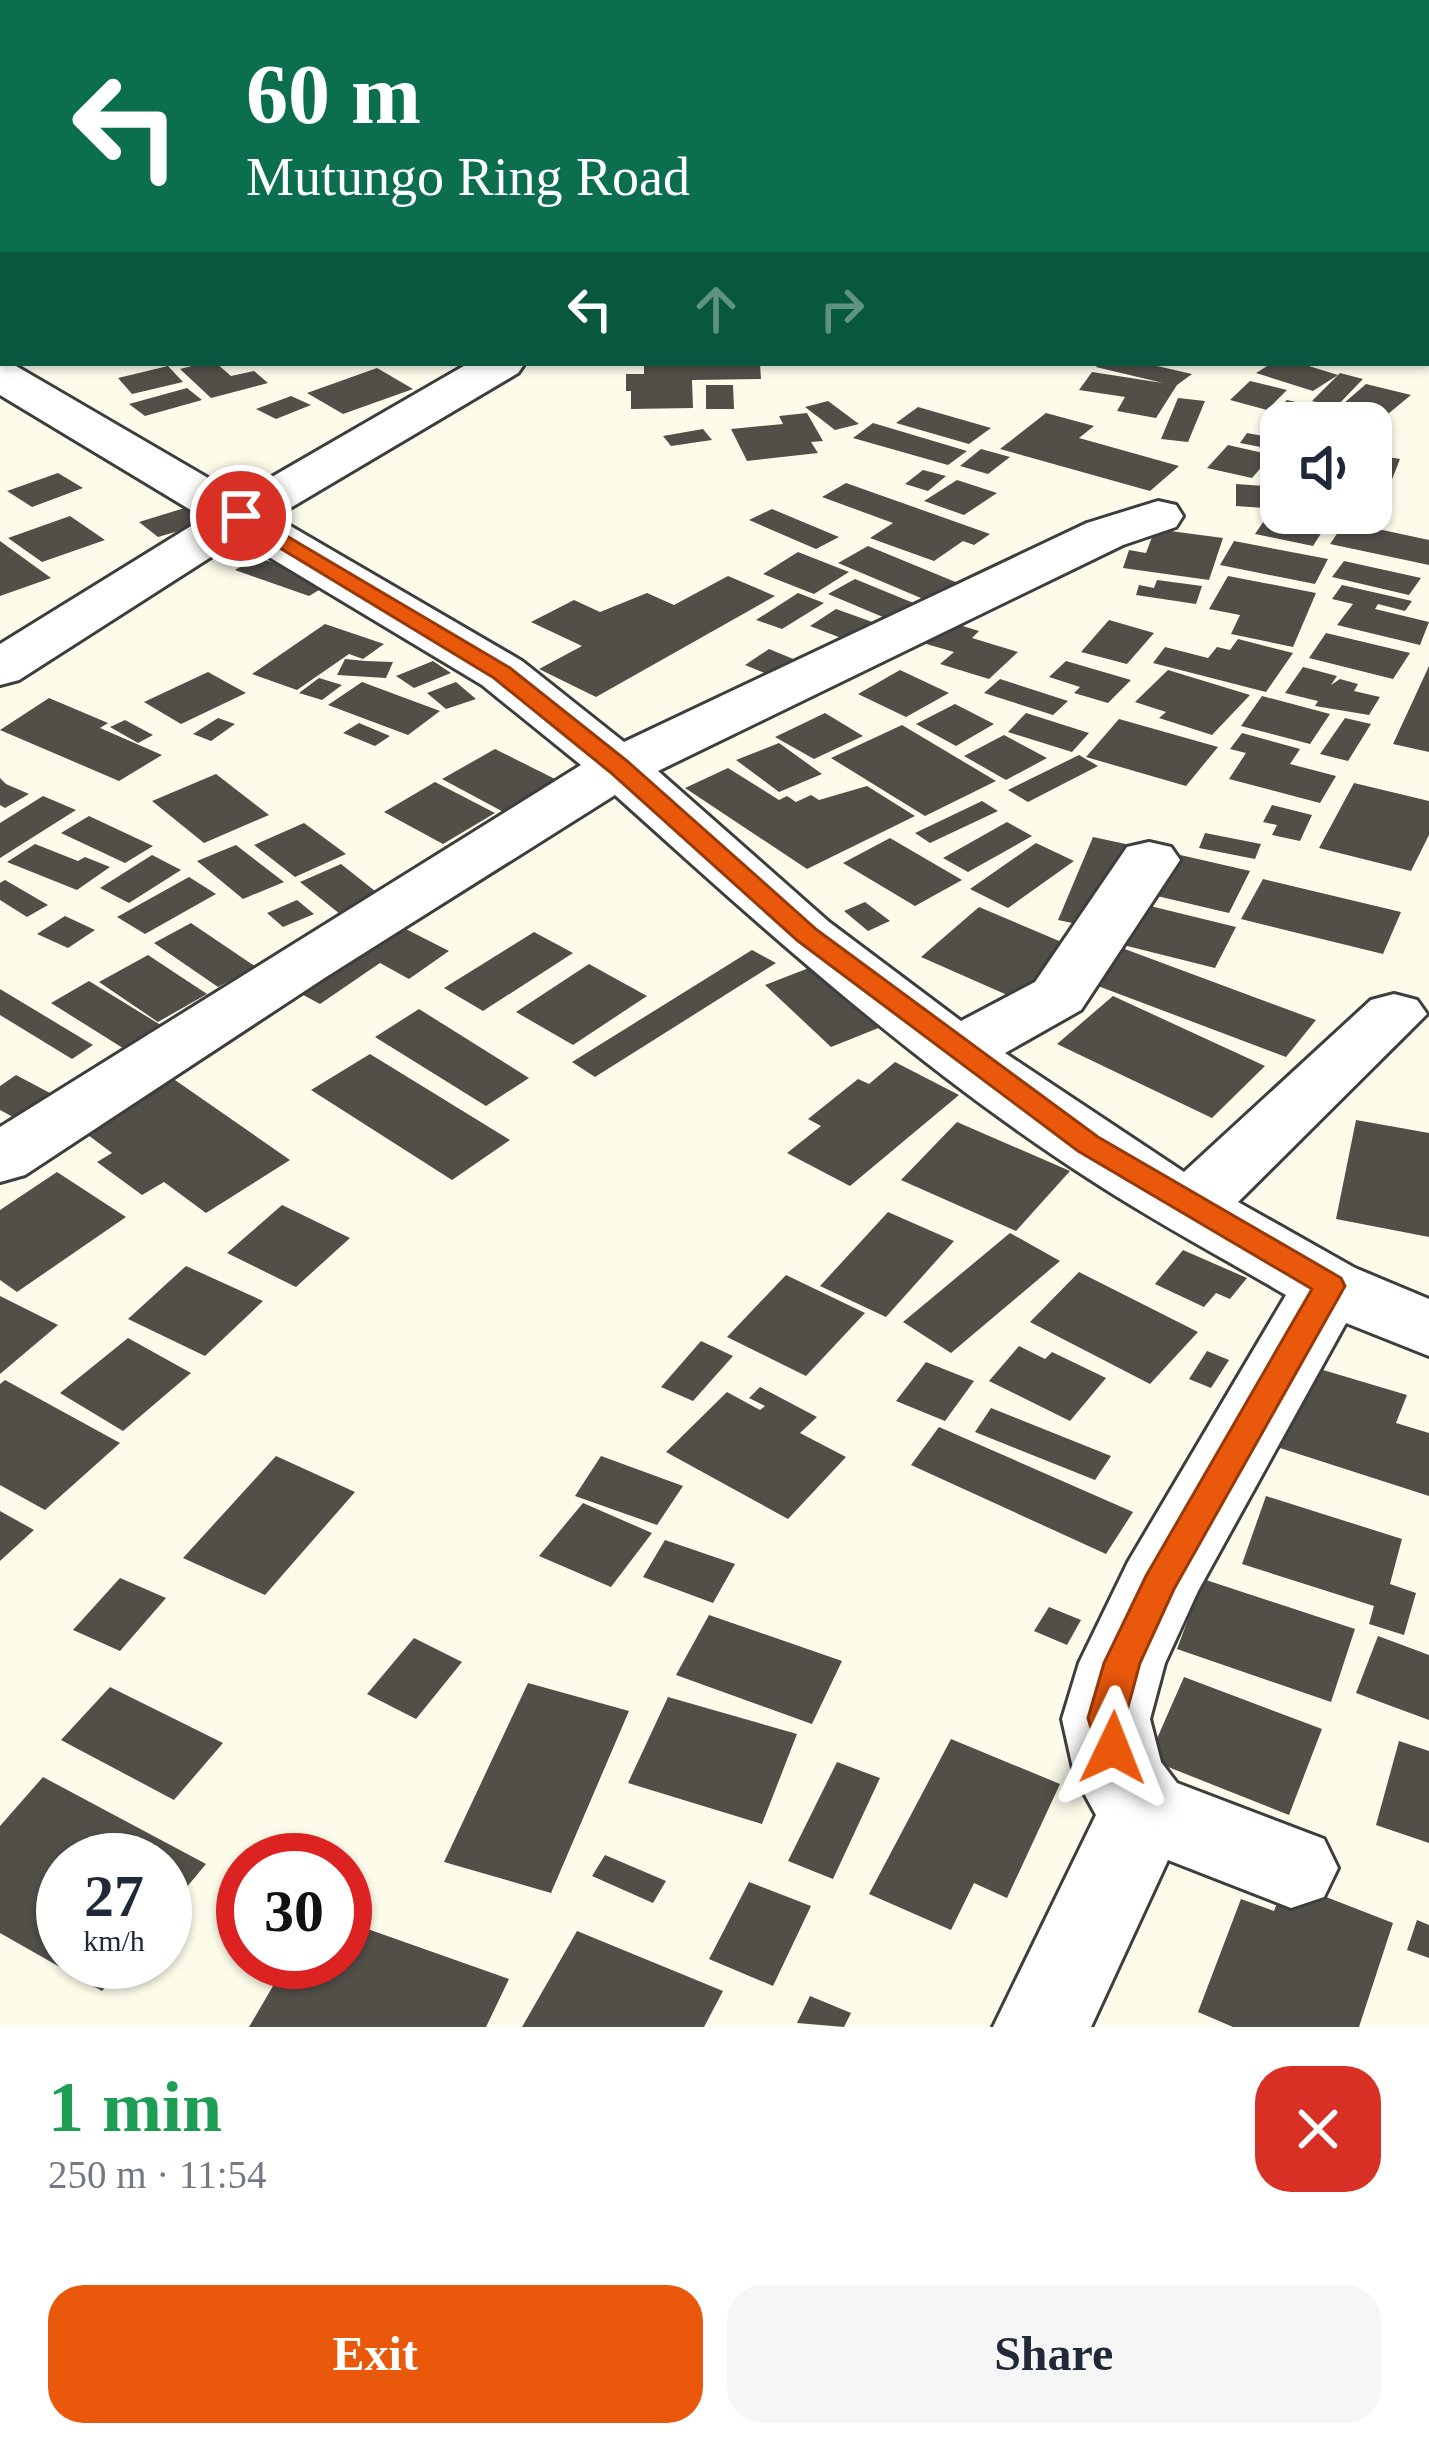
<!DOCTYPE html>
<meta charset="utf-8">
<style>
body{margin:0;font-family:"Times New Roman",serif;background:#f6f6f7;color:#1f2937;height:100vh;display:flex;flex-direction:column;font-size:45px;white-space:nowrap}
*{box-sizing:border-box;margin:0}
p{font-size:39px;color:#747a83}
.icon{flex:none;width:66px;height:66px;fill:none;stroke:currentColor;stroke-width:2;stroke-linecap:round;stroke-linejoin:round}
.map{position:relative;height:2027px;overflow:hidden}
.details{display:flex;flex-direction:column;background:#fff;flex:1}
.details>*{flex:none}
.hud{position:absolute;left:0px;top:0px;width:1431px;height:366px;box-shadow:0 3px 9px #0004;background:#0b6e4f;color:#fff;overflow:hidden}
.fabs{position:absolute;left:1260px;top:402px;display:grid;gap:24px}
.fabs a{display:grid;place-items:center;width:132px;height:132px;border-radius:24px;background:#fff;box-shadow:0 3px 9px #0004;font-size:60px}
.speed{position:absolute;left:36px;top:1833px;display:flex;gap:24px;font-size:60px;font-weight:700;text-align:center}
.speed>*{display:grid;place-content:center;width:156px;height:156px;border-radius:50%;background:#fff;box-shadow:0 3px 9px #0004;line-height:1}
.speed small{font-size:30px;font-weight:400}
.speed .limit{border:18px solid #d22;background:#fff;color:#111}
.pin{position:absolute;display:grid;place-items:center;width:102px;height:102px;color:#fff;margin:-51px;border:6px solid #fff;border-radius:50%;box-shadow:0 3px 12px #0007}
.me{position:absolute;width:132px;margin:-66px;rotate:2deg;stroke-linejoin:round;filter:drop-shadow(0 0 9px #0008)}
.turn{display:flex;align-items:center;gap:42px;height:252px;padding:0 48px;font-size:54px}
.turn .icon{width:156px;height:156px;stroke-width:2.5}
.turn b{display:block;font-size:84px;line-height:102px}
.lanes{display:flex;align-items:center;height:114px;padding:0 48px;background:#0003;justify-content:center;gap:60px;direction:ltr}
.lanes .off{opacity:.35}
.round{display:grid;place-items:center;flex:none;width:126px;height:126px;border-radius:36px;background:#f6f6f7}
.head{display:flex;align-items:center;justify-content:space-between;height:204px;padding:0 48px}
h1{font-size:72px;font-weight:700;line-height:90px;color:#1e9e55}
.cta{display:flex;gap:24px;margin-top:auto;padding:24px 48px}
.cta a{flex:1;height:138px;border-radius:36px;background:#ea580c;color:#fff;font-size:48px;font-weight:700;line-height:138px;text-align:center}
.cta a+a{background:#f6f6f7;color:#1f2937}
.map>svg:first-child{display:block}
.building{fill:#524e48}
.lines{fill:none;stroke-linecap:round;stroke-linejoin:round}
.minor-casing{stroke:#3e3e3e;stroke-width:6}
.minor{fill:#fff;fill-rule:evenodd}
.route{fill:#ea580c;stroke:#983908;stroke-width:3}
</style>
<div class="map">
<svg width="1429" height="2027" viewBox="0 0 1429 2027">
<rect width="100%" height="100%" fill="#fdfceb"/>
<g class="building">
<path d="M 204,363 L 216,363 L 231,376 L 254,371 L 268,383 L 211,398 L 180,369 Z"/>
<path d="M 1100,363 L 1144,363 L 1192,374 L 1177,385 L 1156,418 L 1117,411 L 1125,397 L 1079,390 L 1092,372 L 1163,383 L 1096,367 Z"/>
<path d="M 1272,363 L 1299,363 L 1338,375 L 1313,391 L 1256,373 Z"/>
<path d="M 760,364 L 761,379 L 692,380 L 693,408 L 631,409 L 631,391 L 626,391 L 626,374 L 644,374 L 644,365 Z"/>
<path d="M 168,366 L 183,382 L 132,394 L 118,378 Z"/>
<path d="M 377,368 L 413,389 L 343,414 L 307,393 Z"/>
<path d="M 1340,373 L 1363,379 L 1336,407 L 1312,401 Z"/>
<path d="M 1250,381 L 1287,390 L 1267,410 L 1230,400 Z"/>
<path d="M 1366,384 L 1411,395 L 1371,428 L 1371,423 L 1328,417 Z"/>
<path d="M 706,385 L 733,385 L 734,409 L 706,409 Z"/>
<path d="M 187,388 L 202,400 L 145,416 L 129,404 Z"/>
<path d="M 291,396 L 311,405 L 276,419 L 256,409 Z"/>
<path d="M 1178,398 L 1205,401 L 1188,442 L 1161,439 Z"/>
<path d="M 1287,400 L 1318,407 L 1302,423 L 1281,423 L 1281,431 L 1260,426 Z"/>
<path d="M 828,401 L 859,424 L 835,430 L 805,407 Z"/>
<path d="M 918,407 L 991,428 L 969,444 L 896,423 Z"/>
<path d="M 807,413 L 823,441 L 811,442 L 818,453 L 747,461 L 731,429 L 783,424 L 779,416 Z"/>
<path d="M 1046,413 L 1094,426 L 1079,438 L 1179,466 L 1150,491 L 1000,449 Z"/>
<path d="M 873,423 L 967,451 L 948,465 L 853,438 Z"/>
<path d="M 703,429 L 712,440 L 671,446 L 663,436 Z"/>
<path d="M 1247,433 L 1281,439 L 1281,451 L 1240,443 Z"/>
<path d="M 1228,445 L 1272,455 L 1252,478 L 1207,468 Z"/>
<path d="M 981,449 L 1010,457 L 988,474 L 960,466 Z"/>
<path d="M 1371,454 L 1400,459 L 1389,487 L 1371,484 Z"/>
<path d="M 923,470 L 946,476 L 928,491 L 905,484 Z"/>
<path d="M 58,473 L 83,488 L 32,507 L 7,491 Z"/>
<path d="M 957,480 L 997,493 L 964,515 L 924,501 Z"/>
<path d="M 846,483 L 990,534 L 974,545 L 963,541 L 934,561 L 870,538 L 893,523 L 822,497 Z"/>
<path d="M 1236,484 L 1281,487 L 1281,509 L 1236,506 Z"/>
<path d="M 191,506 L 210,522 L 158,537 L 139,522 Z"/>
<path d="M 772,509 L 839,537 L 816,549 L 749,520 Z"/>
<path d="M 1270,512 L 1327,524 L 1313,546 L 1255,534 Z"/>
<path d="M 70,516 L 105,540 L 42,562 L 8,538 Z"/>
<path d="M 1345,522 L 1429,540 L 1429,565 L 1330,544 Z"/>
<path d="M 1155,529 L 1223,538 L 1209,580 L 1123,568 L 1129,550 L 1146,553 Z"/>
<path d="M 0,541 L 51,578 L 0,596 Z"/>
<path d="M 1234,541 L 1328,559 L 1315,584 L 1220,565 Z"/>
<path d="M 868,546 L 958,583 L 928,601 L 838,563 Z"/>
<path d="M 798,552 L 849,572 L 814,594 L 763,574 Z"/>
<path d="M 257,557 L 331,583 L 309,596 L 235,570 Z"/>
<path d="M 1344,561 L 1421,578 L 1409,595 L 1332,577 Z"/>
<path d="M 728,576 L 775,596 L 596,697 L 539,669 L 582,646 L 531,622 L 574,600 L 600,612 L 647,593 L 674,605 Z"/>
<path d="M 1228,576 L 1316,593 L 1293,647 L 1231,634 L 1240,615 L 1209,609 Z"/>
<path d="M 855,579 L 928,609 L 902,625 L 828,594 Z"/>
<path d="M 1157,580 L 1202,586 L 1196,604 L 1136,595 L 1139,585 L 1154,588 Z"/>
<path d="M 1342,585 L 1412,601 L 1405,611 L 1378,604 L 1375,609 L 1429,622 L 1420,645 L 1337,625 L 1353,604 L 1332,599 Z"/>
<path d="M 798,593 L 824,603 L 782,629 L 756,620 Z"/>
<path d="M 836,609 L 889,628 L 862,646 L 810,626 Z"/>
<path d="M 940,619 L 979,631 L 972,638 L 1018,652 L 989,679 L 940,664 L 954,652 L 916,641 Z"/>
<path d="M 1109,620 L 1154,633 L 1127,664 L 1081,652 Z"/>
<path d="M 325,624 L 384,644 L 363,659 L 349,654 L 297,690 L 252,674 Z"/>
<path d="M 1326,633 L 1410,653 L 1393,679 L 1309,658 Z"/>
<path d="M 1238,639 L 1293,653 L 1266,692 L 1153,663 L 1165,647 L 1208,658 L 1217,647 L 1230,650 Z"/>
<path d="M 769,649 L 808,665 L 784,681 L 745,665 Z"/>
<path d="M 345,659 L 366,661 L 393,662 L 386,678 L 337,675 Z"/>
<path d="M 433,661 L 451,673 L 414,688 L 396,676 Z"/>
<path d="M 1066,661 L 1131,680 L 1108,703 L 1074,693 L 1080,687 L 1049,677 Z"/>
<path d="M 1429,666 L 1429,752 L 1393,744 Z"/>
<path d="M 1303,667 L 1337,676 L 1331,685 L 1340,679 L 1358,684 L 1354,691 L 1380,697 L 1369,715 L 1315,706 L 1318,701 L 1285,693 Z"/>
<path d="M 900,670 L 949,693 L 906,717 L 858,694 Z"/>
<path d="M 1168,670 L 1250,695 L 1212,735 L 1159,718 L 1166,712 L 1135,702 Z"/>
<path d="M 208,672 L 246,693 L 181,724 L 144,702 Z"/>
<path d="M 319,678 L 342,685 L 322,700 L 299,693 Z"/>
<path d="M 1000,679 L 1068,701 L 1053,715 L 984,693 Z"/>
<path d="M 362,682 L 440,711 L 408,735 L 328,705 Z"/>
<path d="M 456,682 L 476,699 L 446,709 L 427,693 Z"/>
<path d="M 1262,696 L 1330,714 L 1310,744 L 1241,726 Z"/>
<path d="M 49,698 L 108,723 L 100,728 L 162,755 L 119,781 L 0,730 Z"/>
<path d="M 955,704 L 994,724 L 956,746 L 916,724 Z"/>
<path d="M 825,713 L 863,736 L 814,759 L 775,737 Z"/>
<path d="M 1026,713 L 1089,733 L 1072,752 L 1008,732 Z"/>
<path d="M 218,718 L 235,724 L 211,741 L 193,734 Z"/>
<path d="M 1345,718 L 1371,724 L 1348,761 L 1320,754 Z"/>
<path d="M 1119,719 L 1218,747 L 1186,786 L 1086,757 Z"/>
<path d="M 125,720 L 153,735 L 138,743 L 110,727 Z"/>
<path d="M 359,723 L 390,736 L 375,746 L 343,733 Z"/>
<path d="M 902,725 L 996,781 L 925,816 L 831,758 Z"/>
<path d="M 1242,733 L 1300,749 L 1290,764 L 1336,776 L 1320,803 L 1229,779 L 1246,753 L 1230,749 Z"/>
<path d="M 1004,735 L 1047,758 L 1006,780 L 964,756 Z"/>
<path d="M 779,743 L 822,774 L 779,792 L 736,760 Z"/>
<path d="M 495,749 L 567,785 L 513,817 L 442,779 Z"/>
<path d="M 1079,755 L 1098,766 L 1028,802 L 1008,790 Z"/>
<path d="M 728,768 L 779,800 L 787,796 L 796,802 L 811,795 L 819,800 L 867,786 L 915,816 L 807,869 L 685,788 Z"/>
<path d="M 216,774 L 269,815 L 204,843 L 152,801 Z"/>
<path d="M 0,778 L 6,784 L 29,794 L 5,808 L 0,805 Z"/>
<path d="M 435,782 L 495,813 L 443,844 L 384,812 Z"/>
<path d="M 1354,783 L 1429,801 L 1429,835 L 1411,871 L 1319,848 Z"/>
<path d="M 43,796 L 76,810 L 0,858 L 0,823 Z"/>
<path d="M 982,801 L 998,811 L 930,843 L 915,833 Z"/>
<path d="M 1272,805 L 1312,815 L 1300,841 L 1272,835 L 1277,825 L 1263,822 Z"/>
<path d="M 89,816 L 153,846 L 125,863 L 61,833 Z"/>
<path d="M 1007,822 L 1032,836 L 968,872 L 943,858 Z"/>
<path d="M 304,823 L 346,854 L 295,877 L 254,845 Z"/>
<path d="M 1205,833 L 1261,844 L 1255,859 L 1199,848 Z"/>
<path d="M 1093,837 L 1135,846 L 1101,929 L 1058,920 Z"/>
<path d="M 890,838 L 962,880 L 915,906 L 843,863 Z"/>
<path d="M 1036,843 L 1074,861 L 1008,908 L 970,889 Z"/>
<path d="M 35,844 L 78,861 L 85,857 L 110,867 L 77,890 L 7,862 Z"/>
<path d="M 236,845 L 284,882 L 243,899 L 197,861 Z"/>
<path d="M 1163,851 L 1250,871 L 1229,913 L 1140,892 Z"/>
<path d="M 152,855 L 181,870 L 129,903 L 100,888 Z"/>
<path d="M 341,864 L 385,899 L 345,918 L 300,882 Z"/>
<path d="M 189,877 L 216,894 L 145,934 L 117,917 Z"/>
<path d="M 1263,879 L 1401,912 L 1383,954 L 1241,919 Z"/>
<path d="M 5,880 L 48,905 L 27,917 L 0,900 L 0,883 Z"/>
<path d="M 297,900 L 314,914 L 283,927 L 267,913 Z"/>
<path d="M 865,902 L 890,921 L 868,931 L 844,911 Z"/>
<path d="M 1142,904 L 1236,927 L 1215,968 L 1119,944 Z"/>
<path d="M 979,907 L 1071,946 L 1014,998 L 921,957 Z"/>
<path d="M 65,916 L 95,930 L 68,948 L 37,934 Z"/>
<path d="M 392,922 L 449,951 L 409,979 L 380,963 L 320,1004 L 292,989 Z"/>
<path d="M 191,923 L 256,967 L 218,987 L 154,943 Z"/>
<path d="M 534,932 L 573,953 L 483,1011 L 444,988 Z"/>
<path d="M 1122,948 L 1316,1020 L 1286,1057 L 1090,983 Z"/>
<path d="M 752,950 L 776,963 L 595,1077 L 572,1062 Z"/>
<path d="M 148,955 L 207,994 L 158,1022 L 99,982 Z"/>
<path d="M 589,964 L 647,996 L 573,1045 L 516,1012 Z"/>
<path d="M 814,966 L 881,1027 L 831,1047 L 765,985 Z"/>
<path d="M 89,981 L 164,1027 L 126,1050 L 51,1003 Z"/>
<path d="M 0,989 L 93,1045 L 72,1059 L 0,1015 Z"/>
<path d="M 1113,996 L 1265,1066 L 1212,1118 L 1057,1044 Z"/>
<path d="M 419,1009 L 529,1078 L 486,1106 L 375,1037 Z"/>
<path d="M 370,1054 L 510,1140 L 452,1180 L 311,1090 Z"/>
<path d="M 895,1062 L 959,1095 L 850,1186 L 787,1153 L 821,1126 L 808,1119 L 858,1079 L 869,1084 Z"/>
<path d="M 162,1071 L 290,1160 L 206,1213 L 164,1182 L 142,1195 L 97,1162 L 112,1153 L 72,1123 Z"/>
<path d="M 16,1075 L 50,1093 L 15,1118 L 0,1110 L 0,1086 Z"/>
<path d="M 1356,1120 L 1429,1133 L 1429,1237 L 1336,1219 Z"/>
<path d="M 957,1122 L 1070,1171 L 1016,1231 L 901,1180 Z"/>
<path d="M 57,1172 L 126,1217 L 17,1292 L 0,1280 L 0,1210 Z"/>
<path d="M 282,1205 L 350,1238 L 296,1287 L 227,1253 Z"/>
<path d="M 888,1212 L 954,1241 L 886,1317 L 820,1286 Z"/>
<path d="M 1010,1233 L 1060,1261 L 951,1353 L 903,1322 Z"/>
<path d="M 1183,1250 L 1247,1278 L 1230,1299 L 1216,1293 L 1204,1307 L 1155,1284 Z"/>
<path d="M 186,1266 L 263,1301 L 205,1356 L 128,1319 Z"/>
<path d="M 1079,1272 L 1198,1332 L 1150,1384 L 1030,1322 Z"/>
<path d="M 786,1275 L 865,1313 L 806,1376 L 727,1337 Z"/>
<path d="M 0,1296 L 58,1325 L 0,1374 Z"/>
<path d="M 128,1338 L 191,1373 L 123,1431 L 60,1393 Z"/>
<path d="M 701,1341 L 733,1356 L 693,1401 L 661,1387 Z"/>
<path d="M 1019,1346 L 1045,1359 L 1052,1352 L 1106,1378 L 1070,1421 L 989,1381 Z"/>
<path d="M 1207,1351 L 1229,1360 L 1211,1388 L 1189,1379 Z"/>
<path d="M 926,1362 L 974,1381 L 945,1421 L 896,1401 Z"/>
<path d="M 1313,1367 L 1407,1395 L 1396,1423 L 1429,1433 L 1429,1496 L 1280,1448 Z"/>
<path d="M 5,1380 L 120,1443 L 45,1510 L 0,1485 L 0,1384 Z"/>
<path d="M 760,1387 L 817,1417 L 800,1433 L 846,1457 L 788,1519 L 666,1452 L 727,1392 L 760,1410 L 765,1406 L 749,1398 Z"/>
<path d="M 991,1408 L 1111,1456 L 1095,1480 L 975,1432 Z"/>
<path d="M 939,1427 L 1133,1512 L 1106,1554 L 911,1465 Z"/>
<path d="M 276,1456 L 355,1492 L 265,1595 L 183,1558 Z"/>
<path d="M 601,1456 L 683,1486 L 657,1525 L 575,1496 Z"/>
<path d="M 1266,1496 L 1402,1539 L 1390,1584 L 1416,1593 L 1404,1635 L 1369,1624 L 1374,1606 L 1242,1564 Z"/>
<path d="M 583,1503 L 652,1533 L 611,1587 L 539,1556 Z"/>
<path d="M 0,1511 L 34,1530 L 0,1561 Z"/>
<path d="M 665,1540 L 735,1564 L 713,1603 L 643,1577 Z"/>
<path d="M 120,1578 L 166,1598 L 120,1651 L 73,1630 Z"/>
<path d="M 1203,1579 L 1355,1629 L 1331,1702 L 1177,1649 Z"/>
<path d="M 1049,1607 L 1081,1620 L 1067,1645 L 1034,1631 Z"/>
<path d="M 709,1615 L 842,1661 L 812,1724 L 676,1675 Z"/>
<path d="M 1378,1636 L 1429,1655 L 1429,1720 L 1356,1693 Z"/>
<path d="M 414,1638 L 462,1662 L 416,1719 L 367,1694 Z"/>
<path d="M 1184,1677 L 1322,1729 L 1289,1815 L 1148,1759 Z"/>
<path d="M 528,1683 L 629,1711 L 551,1893 L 444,1862 Z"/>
<path d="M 110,1687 L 223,1743 L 174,1800 L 61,1740 Z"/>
<path d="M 668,1697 L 797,1734 L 762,1824 L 628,1783 Z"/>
<path d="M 951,1739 L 1060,1784 L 1007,1898 L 974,1883 L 951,1930 L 869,1894 Z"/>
<path d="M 1399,1741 L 1429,1751 L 1429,1843 L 1376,1825 Z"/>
<path d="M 837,1762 L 880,1778 L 833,1879 L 788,1861 Z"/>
<path d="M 43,1777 L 206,1864 L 165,1913 L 165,1860 L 63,1860 L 63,1962 L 125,1962 L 102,1991 L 0,1933 L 0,1826 Z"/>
<path d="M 605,1855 L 666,1881 L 653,1903 L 592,1876 Z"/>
<path d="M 1285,1881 L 1393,1923 L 1359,2027 L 1233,2027 L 1198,2012 L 1241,1899 L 1274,1911 Z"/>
<path d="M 749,1882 L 811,1906 L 773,1986 L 709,1959 Z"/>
<path d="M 1417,1920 L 1429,1925 L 1429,1958 L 1407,1950 Z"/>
<path d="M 345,1921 L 509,1979 L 486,2027 L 249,2027 L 287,1962 L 345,1962 Z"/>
<path d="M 577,1931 L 723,1991 L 704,2027 L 522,2027 Z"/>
<path d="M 810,1996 L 851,2013 L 844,2027 L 797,2023 Z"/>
</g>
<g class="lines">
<g class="minor-casing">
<g id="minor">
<path d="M 465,0 L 506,0 L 508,3 L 467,3 Z"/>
<path d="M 1182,0 L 1219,0 L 1180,3 Z"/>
<path d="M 1270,0 L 1304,0 L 1306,3 L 1272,3 Z"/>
<path d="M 3,35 L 3,57 L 0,58 L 0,36 Z"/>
<rect x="1428" y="93" width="1" height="22"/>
<path d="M 3,157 L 3,181 L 0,182 L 0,158 Z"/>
<rect x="1428" y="308" width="1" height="26"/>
<path d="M 0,362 L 16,366 L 239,496 L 469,363 L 525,363 L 518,373 L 275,517 L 522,661 L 624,742 L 1087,523 L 1158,501 L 1176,505 L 1183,516 L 1176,527 L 1123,545 L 658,771 L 829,922 L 961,1021 L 1035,982 L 1127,847 L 1149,842 L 1171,847 L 1180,860 L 1081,1010 L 1005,1053 L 1184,1172 L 1371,1000 L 1394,994 L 1417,1000 L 1427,1014 L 1238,1202 L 1355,1268 L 1429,1299 L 1429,1356 L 1346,1323 L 1198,1591 L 1165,1663 L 1150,1719 L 1161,1762 L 1177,1783 L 1324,1839 L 1338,1868 L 1324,1897 L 1291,1908 L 1168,1860 L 1091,2027 L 993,2027 L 1096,1815 L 1075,1777 L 1062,1719 L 1079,1663 L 1128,1562 L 1286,1295 C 1223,1258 1159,1224 1097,1184 C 923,1073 768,933 615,795 L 326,977 L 25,1175 L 0,1182 L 0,1127 L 581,765 L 482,685 L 239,539 L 19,680 L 0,685 L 0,644 L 204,518 L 0,395 Z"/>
</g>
</g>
<use href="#minor" class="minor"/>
</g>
<path class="route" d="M 241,509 L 510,668 L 627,761 L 817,930 L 1098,1137 L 1341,1278 L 1345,1286 L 1174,1589 L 1140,1663 L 1125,1718 L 1131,1748 L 1126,1758 L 1113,1763 L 1100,1758 L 1088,1718 L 1104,1663 L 1146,1576 L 1312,1289 L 1078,1151 L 798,941 L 610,772 L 494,678 L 234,520 L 234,511 Z"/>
</svg>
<div class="fabs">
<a><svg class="icon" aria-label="sound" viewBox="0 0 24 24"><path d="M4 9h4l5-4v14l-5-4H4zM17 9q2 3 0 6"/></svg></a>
</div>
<div class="speed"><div>27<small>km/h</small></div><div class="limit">30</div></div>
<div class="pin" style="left:241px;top:516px;background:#d93025"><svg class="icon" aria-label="arrive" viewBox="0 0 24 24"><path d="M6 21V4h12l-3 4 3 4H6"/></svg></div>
<svg class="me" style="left:1113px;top:1748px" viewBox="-20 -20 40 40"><path d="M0-17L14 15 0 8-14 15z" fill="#ea580c" stroke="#fff" stroke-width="4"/></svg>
<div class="hud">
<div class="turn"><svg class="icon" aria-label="left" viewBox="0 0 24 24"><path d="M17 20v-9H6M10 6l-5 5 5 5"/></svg><div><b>60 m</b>Mutungo Ring Road</div></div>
<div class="lanes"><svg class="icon" aria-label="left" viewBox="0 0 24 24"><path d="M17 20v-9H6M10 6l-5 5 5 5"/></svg><svg class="icon off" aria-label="ahead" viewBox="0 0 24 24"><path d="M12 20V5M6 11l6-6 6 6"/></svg><svg class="icon off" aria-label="right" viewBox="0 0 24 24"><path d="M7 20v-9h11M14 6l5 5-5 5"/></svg></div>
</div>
</div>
<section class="details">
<div class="head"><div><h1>1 min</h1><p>250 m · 11:54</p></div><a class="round" style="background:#d93025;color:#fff"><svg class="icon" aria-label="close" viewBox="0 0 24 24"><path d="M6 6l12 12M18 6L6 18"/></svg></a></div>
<div class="cta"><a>Exit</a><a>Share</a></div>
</section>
